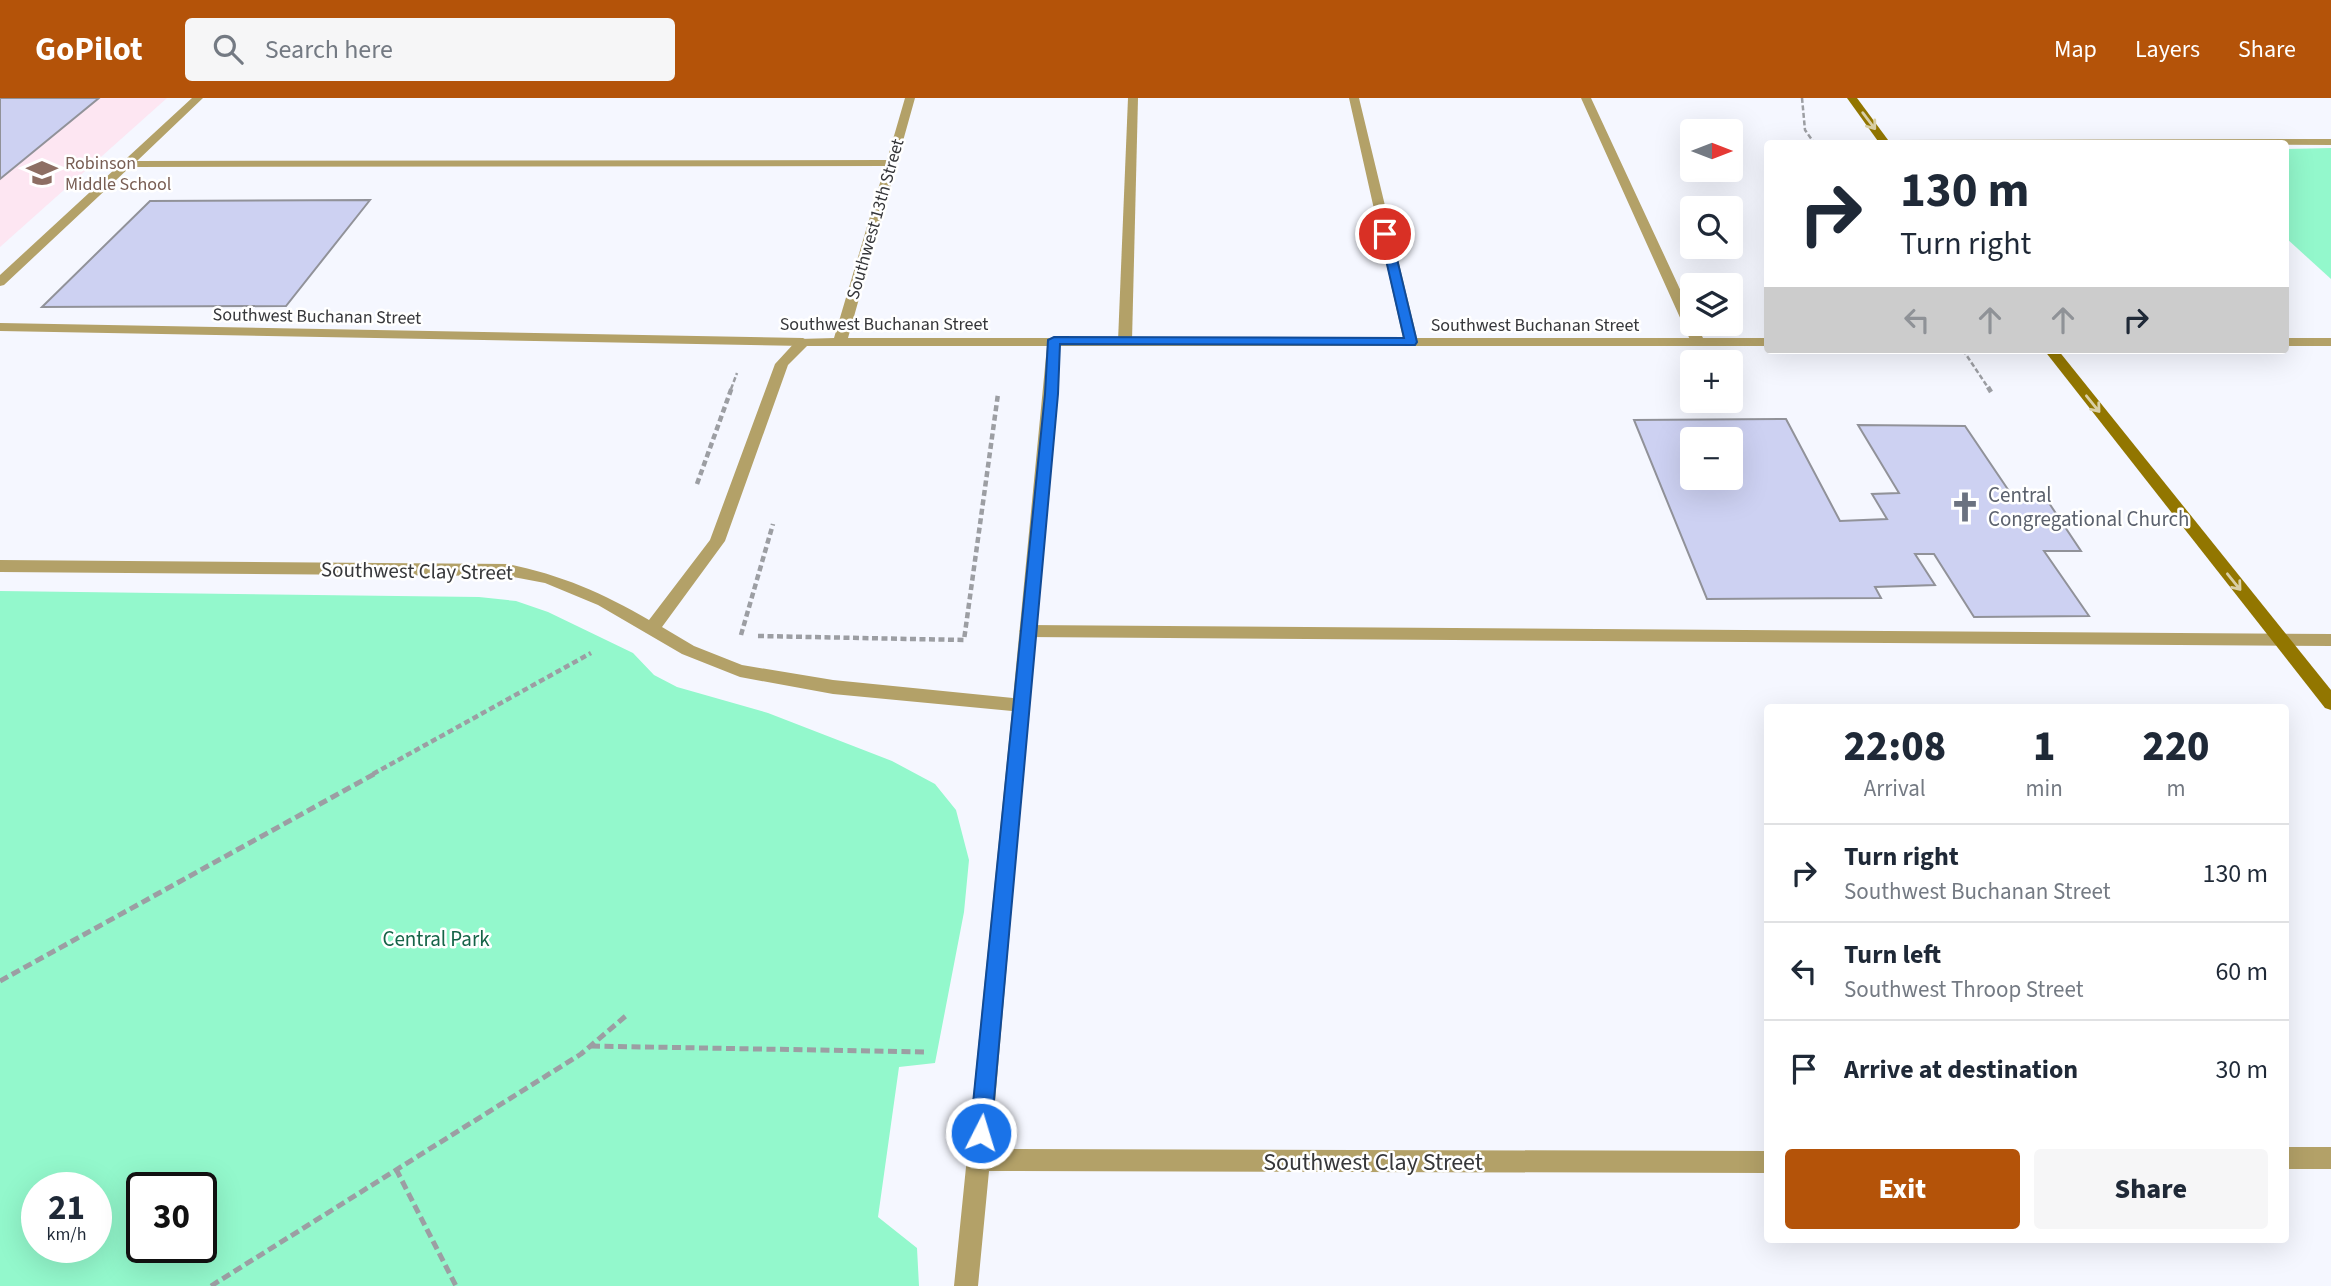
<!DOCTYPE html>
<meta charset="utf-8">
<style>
body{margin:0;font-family:"Source Sans 3",sans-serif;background:#f6f6f7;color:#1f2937;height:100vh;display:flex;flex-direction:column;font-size:26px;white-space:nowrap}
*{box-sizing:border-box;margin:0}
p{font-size:23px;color:#747a83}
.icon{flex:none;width:38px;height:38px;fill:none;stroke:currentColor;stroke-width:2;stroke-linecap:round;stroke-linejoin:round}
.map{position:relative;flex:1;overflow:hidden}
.drawer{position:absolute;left:1764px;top:606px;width:525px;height:539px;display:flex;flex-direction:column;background:#fff;border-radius:7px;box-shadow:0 7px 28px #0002}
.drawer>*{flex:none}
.banner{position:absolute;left:1764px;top:42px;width:525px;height:214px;border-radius:7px;box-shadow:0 7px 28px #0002;background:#fff;color:#1f2937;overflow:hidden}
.needle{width:46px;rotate:90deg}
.buttons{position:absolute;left:1680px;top:21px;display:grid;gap:14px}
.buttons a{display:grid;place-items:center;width:63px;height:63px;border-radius:7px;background:#fff;box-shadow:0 7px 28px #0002;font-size:35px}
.speed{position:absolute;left:21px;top:1074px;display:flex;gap:14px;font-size:35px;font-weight:700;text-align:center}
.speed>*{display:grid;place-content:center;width:91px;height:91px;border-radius:50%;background:#fff;box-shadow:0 7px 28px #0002;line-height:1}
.speed small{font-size:18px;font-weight:400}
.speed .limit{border:4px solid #111;border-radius:10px;background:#fff;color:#111}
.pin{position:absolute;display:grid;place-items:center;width:60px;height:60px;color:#fff;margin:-30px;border:4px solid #fff;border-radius:50%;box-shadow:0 2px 7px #0007}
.me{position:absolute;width:77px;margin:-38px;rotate:5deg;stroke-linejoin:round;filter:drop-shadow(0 0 5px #0008)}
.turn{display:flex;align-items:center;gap:24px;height:147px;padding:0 21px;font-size:32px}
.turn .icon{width:91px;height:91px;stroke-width:2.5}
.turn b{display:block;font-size:49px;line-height:60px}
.lanes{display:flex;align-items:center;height:66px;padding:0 21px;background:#0003;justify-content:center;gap:35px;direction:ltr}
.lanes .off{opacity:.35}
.eta{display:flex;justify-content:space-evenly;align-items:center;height:119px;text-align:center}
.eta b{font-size:42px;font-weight:800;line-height:49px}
.cta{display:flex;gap:14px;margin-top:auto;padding:14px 21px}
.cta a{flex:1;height:80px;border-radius:7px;background:#b45309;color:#fff;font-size:28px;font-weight:800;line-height:80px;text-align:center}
.cta a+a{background:#f6f6f7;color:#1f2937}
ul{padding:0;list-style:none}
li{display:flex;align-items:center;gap:21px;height:98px;padding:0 21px;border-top:2px solid #e0e1e3}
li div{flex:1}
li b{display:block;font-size:26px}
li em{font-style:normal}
header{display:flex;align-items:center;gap:42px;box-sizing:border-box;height:98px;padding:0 35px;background:#b45309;color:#fff}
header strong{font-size:33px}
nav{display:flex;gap:38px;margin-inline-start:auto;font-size:24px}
.search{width:490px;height:63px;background:#f6f6f7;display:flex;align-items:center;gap:18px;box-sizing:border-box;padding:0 24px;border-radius:7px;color:#747a83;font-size:26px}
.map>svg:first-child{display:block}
.education{fill:#fde6f2}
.green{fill:#93f8cc;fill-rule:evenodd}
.building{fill:#cdd1f2;stroke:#919299;stroke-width:2;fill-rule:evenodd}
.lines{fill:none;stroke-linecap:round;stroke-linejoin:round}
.path-far2{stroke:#9c9ea3;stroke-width:2.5;stroke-dasharray:5 2.5;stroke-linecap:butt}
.path-far1{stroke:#9c9ea3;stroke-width:4.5;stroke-dasharray:6 3.5;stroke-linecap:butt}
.path{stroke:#9c9ea3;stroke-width:5;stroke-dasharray:9 4.5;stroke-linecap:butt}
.service{fill:#b3a168;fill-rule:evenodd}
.minor{fill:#b3a168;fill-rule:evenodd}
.secondary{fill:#927600;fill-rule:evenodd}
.oneway{stroke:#d9cfa6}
.route{fill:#1a73e8;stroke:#114b97;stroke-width:2}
.labels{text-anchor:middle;stroke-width:5;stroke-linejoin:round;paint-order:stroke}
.far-education-label{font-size:18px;fill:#785e54;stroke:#fff;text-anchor:start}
.far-street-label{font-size:18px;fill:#36373a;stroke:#fff}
.worship-label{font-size:21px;fill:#5b616d;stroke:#fff;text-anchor:start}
.street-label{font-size:21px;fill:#36373a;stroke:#fff}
.park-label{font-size:21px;fill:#166448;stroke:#fff}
.near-street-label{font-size:24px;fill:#36373a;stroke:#fff}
</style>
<header>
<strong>GoPilot</strong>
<div class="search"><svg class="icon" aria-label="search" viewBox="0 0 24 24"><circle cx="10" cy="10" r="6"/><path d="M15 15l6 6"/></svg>Search here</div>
<nav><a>Map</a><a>Layers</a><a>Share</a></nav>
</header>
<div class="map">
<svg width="2331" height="1188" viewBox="0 0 2331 1188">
<rect width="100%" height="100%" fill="#f5f7ff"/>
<path class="education" d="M 0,0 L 167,0 L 0,149 Z"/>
<g class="green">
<path d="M 2331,50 L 2331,181 L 2286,140 L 2286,51 Z"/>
<path d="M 0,493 L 479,499 L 516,503 L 548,514 L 633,555 L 654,577 L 677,589 L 768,615 L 892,663 L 935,686 L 956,712 L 969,762 L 964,814 L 935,965 L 899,969 L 878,1119 L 917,1150 L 919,1188 L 0,1188 ZM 37,1090 L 96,1090 L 96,1150 L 37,1150 ZM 142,1090 L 201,1090 L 201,1150 L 142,1150 Z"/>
</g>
<g class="building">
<path d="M 0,0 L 99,0 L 0,81 Z"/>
<path d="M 370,102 L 286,208 L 42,209 L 150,103 Z"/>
<path d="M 1786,321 L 1840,423 L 1887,421 L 1872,396 L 1899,395 L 1858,327 L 1965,328 L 2009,393 L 2041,393 L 2081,453 L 2044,453 L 2089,518 L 1974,519 L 1934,456 L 1915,456 L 1935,487 L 1875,489 L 1881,500 L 1707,501 L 1634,322 ZM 1692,341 L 1731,341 L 1731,380 L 1692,380 Z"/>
</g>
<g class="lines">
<g class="path-far2">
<path d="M 1802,0 L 1805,32 L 1815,46"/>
<path d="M 1963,252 L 1989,291"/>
<path d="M 731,291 L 737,275"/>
</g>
<g class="path-far1">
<path d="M 1988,289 L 1991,294"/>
<path d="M 697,386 L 732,289"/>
<path d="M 741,537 L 773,426"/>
<path d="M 758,538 L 964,542 L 998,296"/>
<path d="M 373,676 L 591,555"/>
</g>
<g class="path">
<path d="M 0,883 L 376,675"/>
<path d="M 591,948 L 927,954"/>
<path d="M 396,1071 L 456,1188"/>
<path d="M 211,1188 L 581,956 L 628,916"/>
</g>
<g class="service">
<path d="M 1128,0 L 1138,0 L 1132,243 L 1125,247 L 1118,243 Z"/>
<path d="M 1581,0 L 1591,0 L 1692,217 L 1692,226 L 1696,226 L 1705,244 L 1703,247 L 1698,248 L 1691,244 Z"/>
<path d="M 2331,41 L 2331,47 L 1880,45 L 1885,42 Z"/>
<path d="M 0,225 L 803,240 L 810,244 L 803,248 L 0,233 Z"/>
<path d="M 1027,527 L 2331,536 L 2331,548 L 1027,539 L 1019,533 Z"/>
</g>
<g class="minor">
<path d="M 192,0 L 203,0 L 137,63 L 887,62 L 905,0 L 915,0 L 848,240 L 1403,240 L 1349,0 L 1359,0 L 1417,240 L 1768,240 L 1768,248 L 1060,248 L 991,1051 L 1768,1053 L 1768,1075 L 989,1073 L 978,1188 L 954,1188 L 1012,613 L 833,596 L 740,579 L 682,556 L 598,507 L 545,485 L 508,478 L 0,474 L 0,462 L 508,466 C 561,477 603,495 649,522 L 710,442 L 775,266 L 798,241 L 834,240 L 885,68 L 130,69 L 4,187 L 0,188 L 0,177 ZM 807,248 L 1047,248 L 1013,600 L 833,582 L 742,567 L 694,548 L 662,529 L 725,443 L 788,267 Z"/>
<rect x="2286" y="240" width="45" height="8"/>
<rect x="2286" y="1049" width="45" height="22"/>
</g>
<g class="secondary">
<path d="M 1847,0 L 1857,0 L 1891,46 L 1880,46 Z"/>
<path d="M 2044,252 L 2058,252 L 2331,592 L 2331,612 L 2325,610 Z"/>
</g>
</g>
<defs><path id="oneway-shaft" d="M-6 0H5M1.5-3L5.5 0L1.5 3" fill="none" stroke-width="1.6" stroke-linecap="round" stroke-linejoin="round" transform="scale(1.75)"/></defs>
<g class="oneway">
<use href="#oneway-shaft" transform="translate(1869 23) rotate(53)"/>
<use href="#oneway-shaft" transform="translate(2093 306) rotate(51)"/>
<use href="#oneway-shaft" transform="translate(2234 484) rotate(51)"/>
</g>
<path class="route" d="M 1385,132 L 1391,136 L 1417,244 L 1415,247 L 1060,246 L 1058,296 L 991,1035 L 988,1042 L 981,1045 L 973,1042 L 970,1035 L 1045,296 L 1048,242 L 1054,239 L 1404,240 L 1380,136 Z"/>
<defs>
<g id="school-bare" transform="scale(2.415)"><path d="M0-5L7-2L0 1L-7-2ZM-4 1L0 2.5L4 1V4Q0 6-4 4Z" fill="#8d6e63" stroke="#fff" stroke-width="2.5" paint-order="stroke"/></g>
<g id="church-bare" transform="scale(2.415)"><path d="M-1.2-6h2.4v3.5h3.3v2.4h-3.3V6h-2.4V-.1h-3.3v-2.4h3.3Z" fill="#6b7280" stroke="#fff" stroke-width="2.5" paint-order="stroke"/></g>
</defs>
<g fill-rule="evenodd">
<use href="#school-bare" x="42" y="75"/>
<use href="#church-bare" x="1965" y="409"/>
</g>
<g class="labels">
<g class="far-education-label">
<text x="65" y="71">Robinson<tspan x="65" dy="21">Middle School</tspan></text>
</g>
<g class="far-street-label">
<text transform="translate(875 121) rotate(-74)" y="6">Southwest 13th Street</text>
<text transform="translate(317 218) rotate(1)" y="6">Southwest Buchanan Street</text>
<text x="884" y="232">Southwest Buchanan Street</text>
<text x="1535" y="233">Southwest Buchanan Street</text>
</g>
<g class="worship-label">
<text x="1988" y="404">Central<tspan x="1988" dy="24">Congregational Church</tspan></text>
</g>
<g class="street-label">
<text transform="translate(417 473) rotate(1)" y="7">Southwest Clay Street</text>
</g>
<g class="park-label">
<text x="436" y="848">Central Park</text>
</g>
<g class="near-street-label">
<text x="1373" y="1072">Southwest Clay Street</text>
</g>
</g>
</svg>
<div class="buttons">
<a><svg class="needle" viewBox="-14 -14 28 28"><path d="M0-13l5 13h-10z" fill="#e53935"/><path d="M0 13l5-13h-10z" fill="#747a83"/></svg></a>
<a><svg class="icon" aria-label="search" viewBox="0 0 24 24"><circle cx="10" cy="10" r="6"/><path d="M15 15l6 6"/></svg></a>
<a><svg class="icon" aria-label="layers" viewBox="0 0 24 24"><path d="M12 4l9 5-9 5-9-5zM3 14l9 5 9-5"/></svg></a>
<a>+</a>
<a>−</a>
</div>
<div class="speed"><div>21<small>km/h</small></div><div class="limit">30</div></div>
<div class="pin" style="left:1385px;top:136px;background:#d93025"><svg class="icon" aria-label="arrive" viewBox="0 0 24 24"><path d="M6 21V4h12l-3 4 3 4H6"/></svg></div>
<svg class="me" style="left:981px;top:1035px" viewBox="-20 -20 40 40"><circle r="17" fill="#1a73e8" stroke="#fff" stroke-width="3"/><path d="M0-11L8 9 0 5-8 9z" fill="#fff"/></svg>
<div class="banner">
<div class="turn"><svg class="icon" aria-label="right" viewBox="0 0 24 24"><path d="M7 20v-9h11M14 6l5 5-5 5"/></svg><div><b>130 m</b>Turn right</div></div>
<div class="lanes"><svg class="icon off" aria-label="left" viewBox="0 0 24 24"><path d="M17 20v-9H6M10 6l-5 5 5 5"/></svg><svg class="icon off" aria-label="ahead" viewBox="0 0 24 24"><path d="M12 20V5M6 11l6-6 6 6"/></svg><svg class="icon off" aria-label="ahead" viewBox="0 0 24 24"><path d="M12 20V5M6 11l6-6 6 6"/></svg><svg class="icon" aria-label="right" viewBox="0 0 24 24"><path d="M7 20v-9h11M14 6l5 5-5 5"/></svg></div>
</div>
<section class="drawer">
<div class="eta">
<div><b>22:08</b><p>Arrival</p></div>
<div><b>1</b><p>min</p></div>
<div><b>220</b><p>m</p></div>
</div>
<ul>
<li><svg class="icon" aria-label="right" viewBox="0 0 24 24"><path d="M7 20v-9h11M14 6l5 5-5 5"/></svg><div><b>Turn right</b><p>Southwest Buchanan Street</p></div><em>130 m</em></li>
<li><svg class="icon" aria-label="left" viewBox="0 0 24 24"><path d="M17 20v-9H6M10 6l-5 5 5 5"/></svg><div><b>Turn left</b><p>Southwest Throop Street</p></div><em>60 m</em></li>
<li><svg class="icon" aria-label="arrive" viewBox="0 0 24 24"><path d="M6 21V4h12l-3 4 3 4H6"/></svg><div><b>Arrive at destination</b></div><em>30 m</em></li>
</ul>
<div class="cta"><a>Exit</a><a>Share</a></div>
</section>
</div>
